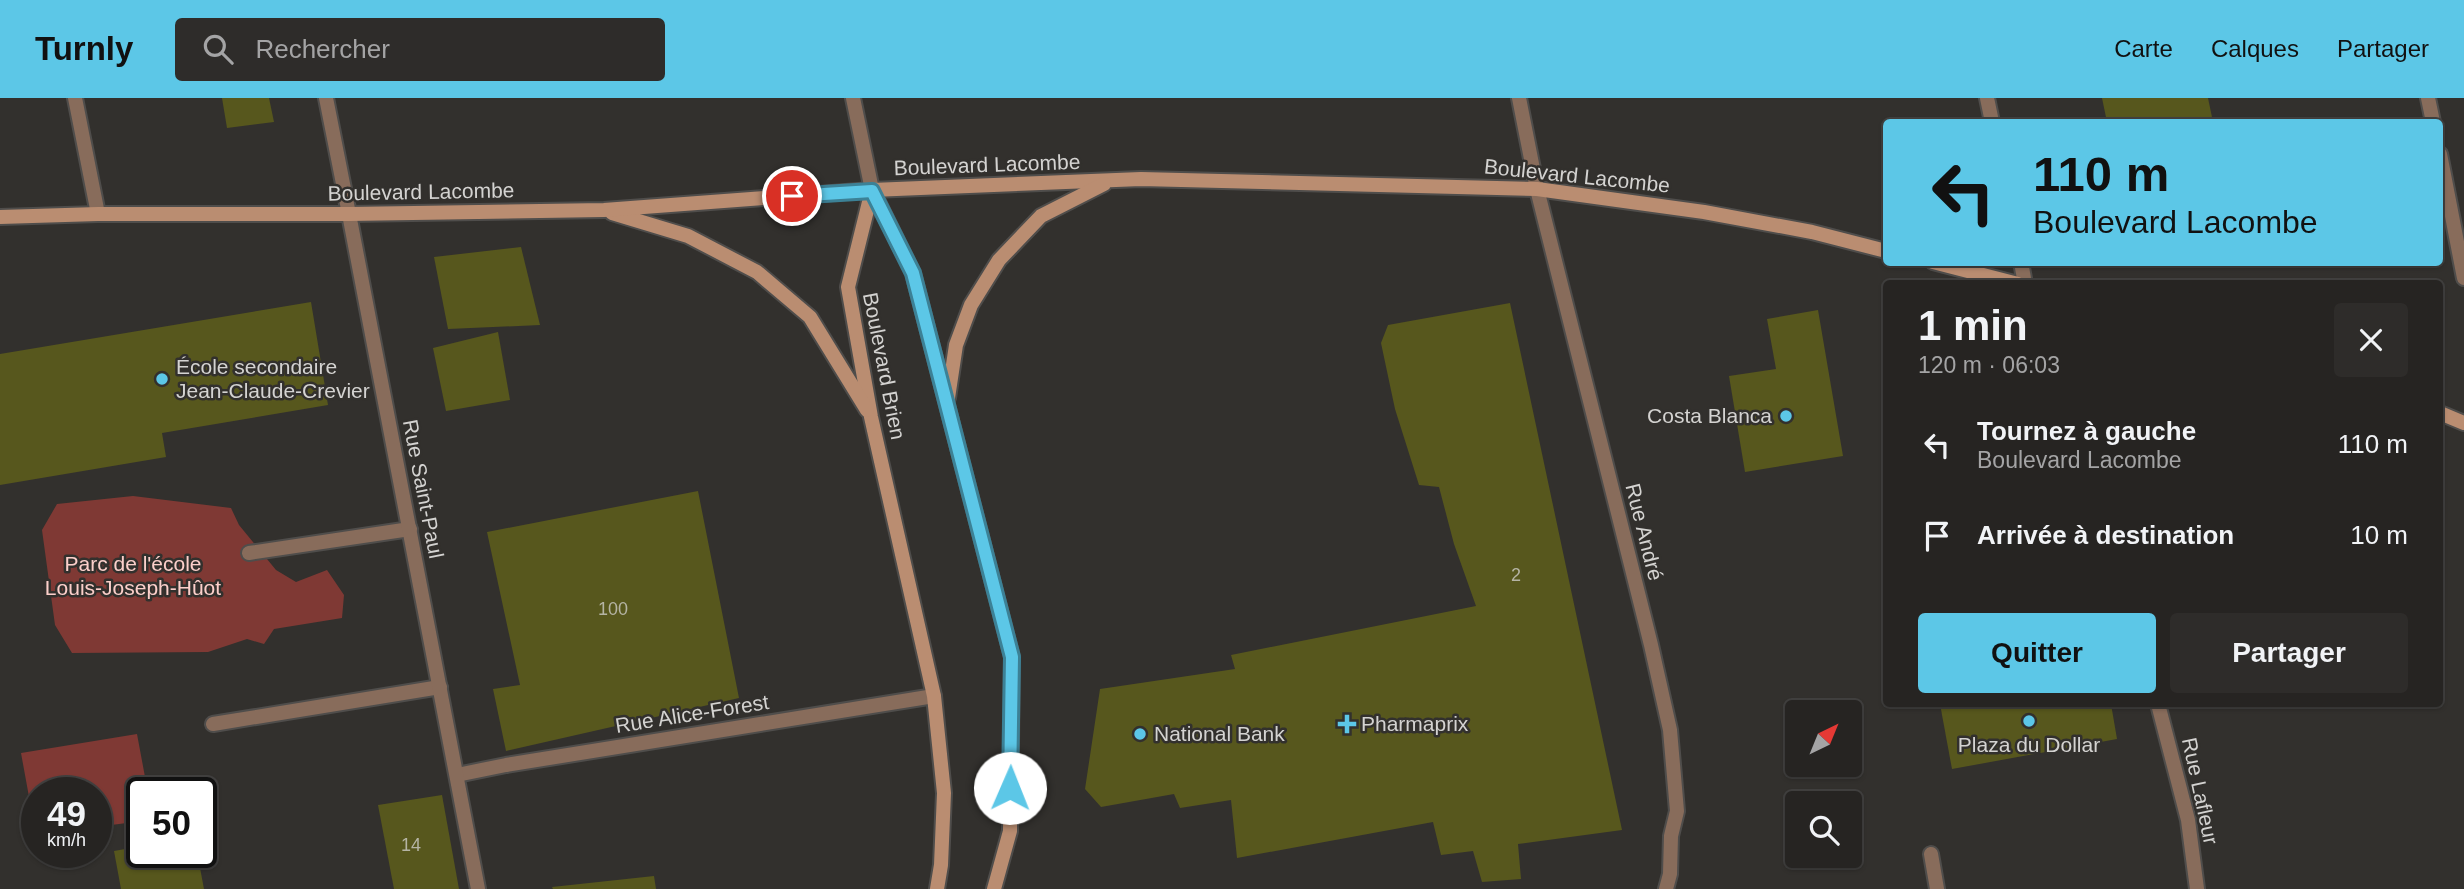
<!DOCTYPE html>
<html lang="fr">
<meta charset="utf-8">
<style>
body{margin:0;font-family:Helvetica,sans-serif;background:#2e2c2a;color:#f1f3f6;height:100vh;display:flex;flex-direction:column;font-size:26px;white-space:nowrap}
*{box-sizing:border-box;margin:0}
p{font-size:23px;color:#a4a4a5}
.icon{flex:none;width:38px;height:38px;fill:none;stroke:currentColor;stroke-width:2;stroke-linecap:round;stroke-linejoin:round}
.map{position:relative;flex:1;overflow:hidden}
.sheet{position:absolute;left:1883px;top:182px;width:560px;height:427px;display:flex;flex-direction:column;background:#262422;border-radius:7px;box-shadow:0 2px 5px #0004,0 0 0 2px #424140}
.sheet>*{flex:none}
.guide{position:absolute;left:1883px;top:21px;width:560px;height:147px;border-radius:7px;box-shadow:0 2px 5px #0004,0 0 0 2px #424140;background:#5cc7e7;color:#111;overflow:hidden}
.needle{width:46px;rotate:43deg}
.buttons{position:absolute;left:1785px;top:602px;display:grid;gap:14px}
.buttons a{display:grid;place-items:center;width:77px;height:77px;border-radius:7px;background:#262422;box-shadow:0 2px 5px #0004,0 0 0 2px #424140;font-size:35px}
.speed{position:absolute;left:21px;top:679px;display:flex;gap:14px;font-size:35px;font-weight:700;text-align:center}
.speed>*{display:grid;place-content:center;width:91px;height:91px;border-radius:50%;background:#262422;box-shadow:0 2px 5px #0004,0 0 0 2px #424140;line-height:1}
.speed small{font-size:18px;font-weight:400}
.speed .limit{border:4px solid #111;border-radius:10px;background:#fff;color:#111}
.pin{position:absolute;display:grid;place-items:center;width:60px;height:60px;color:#fff;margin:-30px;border:4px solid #fff;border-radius:50%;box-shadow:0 2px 7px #0007}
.me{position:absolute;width:77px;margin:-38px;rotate:1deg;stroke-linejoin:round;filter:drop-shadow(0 0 5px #0008)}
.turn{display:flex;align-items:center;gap:24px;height:147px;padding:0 35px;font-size:32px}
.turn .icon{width:91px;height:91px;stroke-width:2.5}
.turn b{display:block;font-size:49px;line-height:60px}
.round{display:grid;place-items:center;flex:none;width:74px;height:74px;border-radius:7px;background:#2e2c2a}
.headline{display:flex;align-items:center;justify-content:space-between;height:119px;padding:0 35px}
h1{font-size:42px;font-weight:800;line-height:52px}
.action{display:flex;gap:14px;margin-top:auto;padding:14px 35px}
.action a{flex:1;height:80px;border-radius:7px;background:#5cc7e7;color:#111;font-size:28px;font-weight:800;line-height:80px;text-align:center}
.action a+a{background:#2e2c2a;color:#f1f3f6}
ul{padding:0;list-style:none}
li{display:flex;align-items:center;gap:21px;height:91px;padding:0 35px}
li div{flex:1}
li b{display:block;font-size:26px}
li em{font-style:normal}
header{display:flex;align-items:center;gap:42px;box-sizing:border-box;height:98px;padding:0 35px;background:#5cc7e7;color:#111}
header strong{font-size:33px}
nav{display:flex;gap:38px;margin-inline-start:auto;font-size:24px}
.search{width:490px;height:63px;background:#2e2c2a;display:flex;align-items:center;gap:18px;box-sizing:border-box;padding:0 24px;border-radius:7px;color:#a4a4a5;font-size:26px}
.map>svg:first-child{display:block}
.green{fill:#7f3934}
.building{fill:#57571d}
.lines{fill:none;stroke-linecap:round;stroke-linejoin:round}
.service-casing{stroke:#4f4d4b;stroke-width:18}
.minor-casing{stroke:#4f4d4b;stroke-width:18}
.tertiary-casing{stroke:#4f4d4b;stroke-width:18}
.secondary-casing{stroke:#4f4d4b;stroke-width:18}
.service{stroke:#886c5b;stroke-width:14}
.minor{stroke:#886c5b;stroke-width:14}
.tertiary{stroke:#886c5b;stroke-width:14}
.secondary{stroke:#ba8d71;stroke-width:14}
.route-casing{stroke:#3c8196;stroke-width:18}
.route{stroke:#5cc7e7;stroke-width:12}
.poi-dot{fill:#5cc7e7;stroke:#32302d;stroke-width:2.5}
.labels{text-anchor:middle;stroke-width:5;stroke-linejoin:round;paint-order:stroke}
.number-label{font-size:18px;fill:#b5b4a4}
.street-label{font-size:21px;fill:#d4d3d1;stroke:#32302d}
.poi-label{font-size:21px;fill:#d4d3d1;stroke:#32302d;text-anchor:start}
.park-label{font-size:21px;fill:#fccfca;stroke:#32302d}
</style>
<header>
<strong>Turnly</strong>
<div class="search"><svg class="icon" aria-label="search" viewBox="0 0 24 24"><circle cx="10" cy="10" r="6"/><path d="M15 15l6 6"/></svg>Rechercher</div>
<nav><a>Carte</a><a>Calques</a><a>Partager</a></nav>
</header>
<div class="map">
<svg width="2464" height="791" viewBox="0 0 2464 791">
<rect width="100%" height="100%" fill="#32302d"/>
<g class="green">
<path d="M 133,398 L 231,410 L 239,427 L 276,472 L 296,484 L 327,472 L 344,497 L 342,520 L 274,531 L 264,546 L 247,541 L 208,554 L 72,555 L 55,527 L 42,432 L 57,406 Z"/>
<path d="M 137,636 L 148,695 L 142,695 L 142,723 L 96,729 L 96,695 L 37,695 L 36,737 L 21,655 Z"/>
</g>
<g class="building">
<path d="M 222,0 L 269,0 L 274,24 L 227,30 Z"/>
<path d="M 2102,0 L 2208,0 L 2213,24 L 2107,24 Z"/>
<path d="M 521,149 L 540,227 L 448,231 L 434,159 Z"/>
<path d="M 311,204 L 328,307 L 162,335 L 166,359 L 0,387 L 0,256 Z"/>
<path d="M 1510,205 L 1622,732 L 1518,746 L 1521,781 L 1482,784 L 1473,753 L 1441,757 L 1433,724 L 1237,760 L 1231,702 L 1180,710 L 1174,696 L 1101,709 L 1085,691 L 1100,591 L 1235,571 L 1231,557 L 1476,508 L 1454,446 L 1439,389 L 1419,387 L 1395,311 L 1381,245 L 1388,227 Z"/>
<path d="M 1818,212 L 1843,358 L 1745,374 L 1729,278 L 1776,271 L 1767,221 Z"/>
<path d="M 498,234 L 510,302 L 446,313 L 433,250 Z"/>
<path d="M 698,393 L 739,600 L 506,653 L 493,591 L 520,587 L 487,434 Z"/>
<path d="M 1940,606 L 2111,606 L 2117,641 L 1952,671 Z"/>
<path d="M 442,697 L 459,791 L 394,791 L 378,707 Z"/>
<path d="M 142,748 L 142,754 L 197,754 L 204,791 L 121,791 L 114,753 Z"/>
<path d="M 654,778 L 656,791 L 553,791 L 552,789 Z"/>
</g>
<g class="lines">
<g class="service-casing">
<g id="service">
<path d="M 249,455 L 410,431"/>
<path d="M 213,626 L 440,589"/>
<path d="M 457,677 L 506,667 L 934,598"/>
</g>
</g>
<g class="minor-casing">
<g id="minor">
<path d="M 75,0 L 98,116"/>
<path d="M 853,0 L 872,92"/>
<path d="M 1519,0 L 1537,91 L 1651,547 L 1670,632 L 1677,713 L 1671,738 L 1670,776 L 1666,791"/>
<path d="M 1987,0 L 1992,24"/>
<path d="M 2428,0 L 2433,24"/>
<path d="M 2440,56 L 2464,180"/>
<path d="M 349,116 L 478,791"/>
<path d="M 2021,164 L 2025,186"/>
<path d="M 2158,606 L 2188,722 L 2197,791"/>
<path d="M 1931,756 L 1937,791"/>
</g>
</g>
<g class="tertiary-casing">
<path id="tertiary" d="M 326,0 L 349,116"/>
</g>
<g class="secondary-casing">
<g id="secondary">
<path d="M 872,92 L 913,175 L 1012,559 L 1010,733 L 994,791"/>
<path d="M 872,92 L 848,189 L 871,319 L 934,598 L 944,695 L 941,767 L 937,791"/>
<path d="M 612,115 L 688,138 L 757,174 L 810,219 L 867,312"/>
<path d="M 0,119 L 98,116 L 349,116 L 604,112 L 872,92 L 1141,81 L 1537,91 L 1704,114 L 1812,134 L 1886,153"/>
<path d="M 1933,164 L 2018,186"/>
<path d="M 948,300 L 956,247 L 971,207 L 999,162 L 1041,118 L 1104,86"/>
<path d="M 2440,315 L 2464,325"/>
</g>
</g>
<use href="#service" class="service"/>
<use href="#minor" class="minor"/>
<use href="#tertiary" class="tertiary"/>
<use href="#secondary" class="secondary"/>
</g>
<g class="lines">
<g class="route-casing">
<path id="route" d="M 792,98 L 872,93 L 913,175 L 1012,559 L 1010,690"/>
</g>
<use href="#route" class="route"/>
</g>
<g class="poi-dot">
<circle cx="162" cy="281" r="7"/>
<circle cx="1786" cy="318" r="7"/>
<circle cx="2029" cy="623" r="7"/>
<path d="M1343.5 615.5h7v7h7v7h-7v7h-7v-7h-7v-7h7z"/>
<circle cx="1140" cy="636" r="7"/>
</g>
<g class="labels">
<g class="number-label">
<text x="1516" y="483">2</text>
<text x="613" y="517">100</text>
<text x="411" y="753">14</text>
</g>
<g class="street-label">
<text transform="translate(987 67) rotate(-2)" y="7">Boulevard Lacombe</text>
<text transform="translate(1577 78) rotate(6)" y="7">Boulevard Lacombe</text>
<text transform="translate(421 94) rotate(-1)" y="7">Boulevard Lacombe</text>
<text transform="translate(884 268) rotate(79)" y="7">Boulevard Brien</text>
<text transform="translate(423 391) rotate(79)" y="7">Rue Saint-Paul</text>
<text transform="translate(1644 434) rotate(76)" y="7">Rue André</text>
<text transform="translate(692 616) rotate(-9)" y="7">Rue Alice-Forest</text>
<text transform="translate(2200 693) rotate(78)" y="7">Rue Lafleur</text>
</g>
<g class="poi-label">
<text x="176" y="276">École secondaire<tspan x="176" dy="24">Jean-Claude-Crevier</tspan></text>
<text x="1772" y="325" text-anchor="end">Costa Blanca</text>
<text x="1361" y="633">Pharmaprix</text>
<text x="1154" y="643">National Bank</text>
<text x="2029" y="654" text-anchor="middle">Plaza du Dollar</text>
</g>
<g class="park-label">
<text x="133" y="473">Parc de l'école<tspan x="133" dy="24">Louis-Joseph-Hûot</tspan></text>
</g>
</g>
</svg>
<div class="buttons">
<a><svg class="needle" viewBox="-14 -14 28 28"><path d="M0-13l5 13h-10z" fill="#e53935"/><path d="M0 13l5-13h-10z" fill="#a4a4a5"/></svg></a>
<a><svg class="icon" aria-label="search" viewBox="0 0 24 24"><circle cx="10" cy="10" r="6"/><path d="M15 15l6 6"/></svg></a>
</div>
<div class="speed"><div>49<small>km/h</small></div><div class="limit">50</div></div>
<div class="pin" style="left:792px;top:98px;background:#d93025"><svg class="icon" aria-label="arrive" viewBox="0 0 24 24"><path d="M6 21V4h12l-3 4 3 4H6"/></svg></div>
<svg class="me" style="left:1010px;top:690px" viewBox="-20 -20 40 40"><circle r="19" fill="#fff"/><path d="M0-13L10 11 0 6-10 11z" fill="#5cc7e7"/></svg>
<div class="guide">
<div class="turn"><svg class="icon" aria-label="left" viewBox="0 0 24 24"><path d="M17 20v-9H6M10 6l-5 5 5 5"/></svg><div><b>110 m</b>Boulevard Lacombe</div></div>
</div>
<section class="sheet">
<div class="headline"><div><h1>1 min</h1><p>120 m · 06:03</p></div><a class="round"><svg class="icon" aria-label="close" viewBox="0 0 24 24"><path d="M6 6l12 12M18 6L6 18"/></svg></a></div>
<ul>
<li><svg class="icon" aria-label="left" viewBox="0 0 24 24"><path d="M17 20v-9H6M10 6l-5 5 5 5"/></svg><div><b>Tournez à gauche</b><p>Boulevard Lacombe</p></div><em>110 m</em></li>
<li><svg class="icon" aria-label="arrive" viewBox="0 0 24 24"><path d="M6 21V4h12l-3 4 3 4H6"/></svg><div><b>Arrivée à destination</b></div><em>10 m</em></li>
</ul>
<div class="action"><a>Quitter</a><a>Partager</a></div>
</section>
</div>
